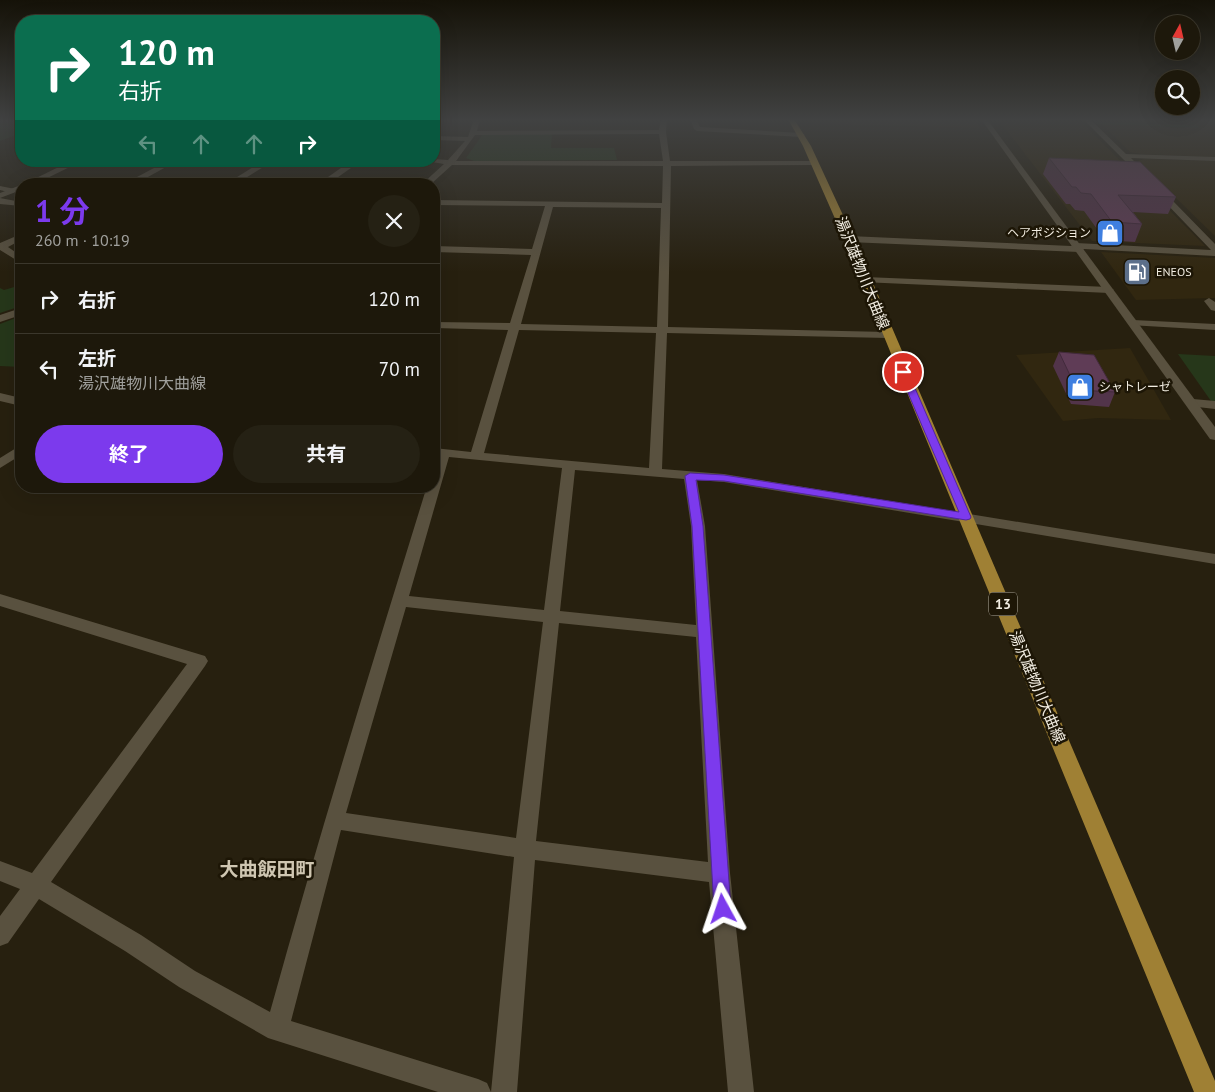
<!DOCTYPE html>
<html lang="ja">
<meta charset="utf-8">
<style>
body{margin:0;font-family:"PT Sans","Noto Sans JP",sans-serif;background:#252114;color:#f1f3f6;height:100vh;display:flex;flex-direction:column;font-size:19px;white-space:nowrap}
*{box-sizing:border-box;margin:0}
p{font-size:16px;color:#a0a09d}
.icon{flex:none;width:28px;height:28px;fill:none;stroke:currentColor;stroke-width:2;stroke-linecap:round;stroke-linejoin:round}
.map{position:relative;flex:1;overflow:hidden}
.panel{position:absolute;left:15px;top:178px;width:425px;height:315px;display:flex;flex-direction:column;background:#1d180b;border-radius:20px;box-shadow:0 5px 20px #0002,0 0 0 1px #3b372c}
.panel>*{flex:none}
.hud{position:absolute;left:15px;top:15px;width:425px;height:152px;border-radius:20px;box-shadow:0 5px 20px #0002,0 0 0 1px #3b372c;background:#0b6e4f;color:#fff;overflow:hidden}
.needle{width:32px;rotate:8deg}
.controls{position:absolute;left:1155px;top:15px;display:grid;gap:10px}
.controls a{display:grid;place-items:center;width:45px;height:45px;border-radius:50%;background:#1d180b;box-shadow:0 5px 20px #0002,0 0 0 1px #3b372c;font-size:25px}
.pin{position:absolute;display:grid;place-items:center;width:42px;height:42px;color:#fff;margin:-21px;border:2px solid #fff;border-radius:50%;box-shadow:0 1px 5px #0007}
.me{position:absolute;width:55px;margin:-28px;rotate:355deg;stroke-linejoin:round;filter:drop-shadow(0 0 4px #0008)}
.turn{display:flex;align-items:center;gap:18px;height:105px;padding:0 20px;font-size:22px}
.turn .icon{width:65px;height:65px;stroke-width:2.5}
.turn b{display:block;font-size:35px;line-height:42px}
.lanes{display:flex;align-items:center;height:48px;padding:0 20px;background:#0003;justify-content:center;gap:25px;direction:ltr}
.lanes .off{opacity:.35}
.round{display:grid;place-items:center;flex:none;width:52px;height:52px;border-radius:26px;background:#252114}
.summary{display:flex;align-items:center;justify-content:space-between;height:85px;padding:0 20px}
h1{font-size:30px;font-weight:700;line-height:38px;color:#7c3aed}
.primary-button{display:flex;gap:10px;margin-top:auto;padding:10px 20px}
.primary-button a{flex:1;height:58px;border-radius:30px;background:#7c3aed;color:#fff;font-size:20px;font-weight:700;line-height:58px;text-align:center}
.primary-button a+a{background:#252114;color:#f1f3f6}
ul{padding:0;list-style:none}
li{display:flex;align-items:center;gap:15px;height:70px;padding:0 20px;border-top:1px solid #3b372c}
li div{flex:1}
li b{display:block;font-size:19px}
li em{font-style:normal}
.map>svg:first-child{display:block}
.built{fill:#312710}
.green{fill:#26371a}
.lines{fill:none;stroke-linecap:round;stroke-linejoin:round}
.minor{fill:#59513f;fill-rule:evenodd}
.tertiary{fill:#59513f;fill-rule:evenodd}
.primary{fill:#9f8034;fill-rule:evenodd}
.wall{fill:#52344a}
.building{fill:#5f3c56;stroke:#422a3c}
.route{fill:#7c3aed;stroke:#51269a}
.labels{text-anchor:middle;stroke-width:5;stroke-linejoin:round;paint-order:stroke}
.far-poi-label{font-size:12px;fill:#f2ede2;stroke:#1d1606;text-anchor:start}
.shield{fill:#1d1606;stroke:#b2aca0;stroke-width:1}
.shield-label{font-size:14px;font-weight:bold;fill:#f2ede2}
.street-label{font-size:15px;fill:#f2ede2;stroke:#1d1606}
.near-neighbourhood-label{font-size:19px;font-weight:bold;fill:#cfc6b1;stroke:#1d1606}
</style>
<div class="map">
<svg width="1215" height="1092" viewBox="0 0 1215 1092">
<rect width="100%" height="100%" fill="#27200f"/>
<g class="built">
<path d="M 803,119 L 974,119 L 980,128 L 806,123 Z"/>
<path d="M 998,119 L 1079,119 L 1205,246 L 1092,241 Z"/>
<path d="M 1189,119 L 1215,119 L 1215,157 L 1141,154 L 1130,152 L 1102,124 L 1199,128 Z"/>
<path d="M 1144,159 L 1215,161 L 1215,236 L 1138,161 Z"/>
<path d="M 1101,252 L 1215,258 L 1215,298 L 1136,300 Z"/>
<path d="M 1130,348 L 1171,420 L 1098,418 L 1063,421 L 1016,355 Z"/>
</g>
<g class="green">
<path d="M 0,119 L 21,119 L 21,133 L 0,141 Z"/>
<path d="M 1092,119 L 1098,119 L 1102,122 L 1191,125 L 1184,119 L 1189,119 L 1200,128 L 1097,124 Z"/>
<path d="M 483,134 L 552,134 L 551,148 L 614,148 L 617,160 L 474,161 L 466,158 Z"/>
<path d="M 21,285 L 21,306 L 0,313 L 0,288 L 4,290 Z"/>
<path d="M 21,316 L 21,367 L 0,366 L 0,324 Z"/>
<path d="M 1178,354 L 1215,356 L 1215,402 L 1211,401 Z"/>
</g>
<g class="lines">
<g class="minor">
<path d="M 474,119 L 480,119 L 477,131 L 659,130 L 661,119 L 667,119 L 666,132 L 670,161 L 814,161 L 818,163 L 814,165 L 671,166 L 668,327 L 888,332 L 893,335 L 888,338 L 667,333 L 662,469 L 724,474 L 1215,554 L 1215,564 L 724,482 L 697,480 L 705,526 L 730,873 L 754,1092 L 728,1092 L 709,882 L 535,860 L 517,1092 L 491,1092 L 514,857 L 341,830 L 291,1021 L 478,1079 L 487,1083 L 491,1092 L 438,1092 L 268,1038 L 179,987 L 125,951 L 39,899 L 8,943 L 0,946 L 0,916 L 20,889 L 0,881 L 0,861 L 32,873 L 187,664 L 0,606 L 0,594 L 205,656 L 208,661 L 205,666 L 51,882 L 141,935 L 195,971 L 270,1012 C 319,835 373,661 427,486 L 434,486 L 434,465 L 436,456 L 434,456 L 434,448 L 471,452 L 508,330 L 434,328 L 434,322 L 510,323 L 531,255 L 434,252 L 434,246 L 532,249 L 545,206 L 434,205 L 434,200 L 662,203 L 663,166 L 452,165 L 431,184 L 422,184 L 444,164 L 426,161 L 434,161 L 434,159 L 448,160 L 465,141 L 434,140 L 434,136 L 468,137 ZM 659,134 L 663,161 L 456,161 L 475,135 ZM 553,207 L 661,208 L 657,327 L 521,324 ZM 519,330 L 656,333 L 649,468 L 484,453 ZM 449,457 L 562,468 L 544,610 L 409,596 ZM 575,470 L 684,479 L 691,526 L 696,625 L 560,611 ZM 406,607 L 543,622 L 516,838 L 346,813 ZM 559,623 L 696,637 L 708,862 L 536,841 Z"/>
<path d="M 690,119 L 696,119 L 700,127 L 801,133 L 805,135 L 801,137 L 697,131 L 694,129 Z"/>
<path d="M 1083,119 L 1090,119 L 1126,154 L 1215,157 L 1215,161 L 1131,158 L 1215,244 L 1215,256 L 1084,249 L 1079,252 L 849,242 L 844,239 L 849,236 L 1071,246 L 1076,243 L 1211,250 L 1139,175 Z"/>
<path d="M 167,161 L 177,161 L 135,184 L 124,184 Z"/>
<path d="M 263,161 L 273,161 L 236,184 L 226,184 Z"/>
<path d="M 351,161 L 361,161 L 328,184 L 318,184 Z"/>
<path d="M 0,186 L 15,189 L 16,191 L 12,193 L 0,190 Z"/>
<path d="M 0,198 L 21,202 L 21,206 L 0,204 Z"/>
<path d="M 21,234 L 21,240 L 8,247 L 21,256 L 21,263 L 0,250 L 0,243 Z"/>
<path d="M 865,277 L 1109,287 L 1114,290 L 1109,293 L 862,282 L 862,278 Z"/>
<path d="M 1209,298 L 1215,302 L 1215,311 L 1211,310 L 1204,301 Z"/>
<path d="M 21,308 L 21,315 L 0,322 L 0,315 Z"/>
<path d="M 1133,320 L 1215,324 L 1215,330 L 1129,325 L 1128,323 Z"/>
<path d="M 0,393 L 21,398 L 21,406 L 0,401 Z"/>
<path d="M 1193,399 L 1215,401 L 1215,409 L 1189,406 L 1187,403 Z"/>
<path d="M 21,445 L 21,455 L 0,468 L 0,458 Z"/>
</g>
<g class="tertiary">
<path d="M 981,119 L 987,119 L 1215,427 L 1215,440 L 1210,439 Z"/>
<path d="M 71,161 L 82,161 L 35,184 L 24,184 Z"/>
<path d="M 21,185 L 21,190 L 0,198 L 0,193 Z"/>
</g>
<path class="primary" d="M 788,119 L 794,119 L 811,146 L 854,239 L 1215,1081 L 1215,1092 L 1194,1092 L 844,239 L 803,146 Z"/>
</g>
<g class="wall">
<path d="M 1049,158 L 1176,197 L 1168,214 L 1133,212 L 1142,224 L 1135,242 L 1105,240 L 1084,211 L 1075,210 L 1070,204 L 1066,204 L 1043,174 Z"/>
<path d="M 1059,352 L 1115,392 L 1109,407 L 1071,404 L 1053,366 Z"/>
</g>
<g class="building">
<path d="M 1049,158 L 1140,162 L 1176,197 L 1118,195 L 1142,224 L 1112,222 L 1091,194 L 1081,193 L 1076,187 L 1072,187 Z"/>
<path d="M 1059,352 L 1094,355 L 1115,392 L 1077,390 Z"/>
</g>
<linearGradient id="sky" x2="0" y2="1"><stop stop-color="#151208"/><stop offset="0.44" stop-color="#414242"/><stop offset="1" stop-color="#414242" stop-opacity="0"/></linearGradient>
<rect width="1215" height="272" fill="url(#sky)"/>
<path class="route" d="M 903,369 L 908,372 L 971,517 L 970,519 L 966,520 L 724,481 L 696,480 L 703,526 L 731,909 L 729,915 L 723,917 L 717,915 L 714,909 L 692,526 L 685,476 L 690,473 L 724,475 L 959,512 L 899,372 Z"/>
<defs>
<g id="shop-square" transform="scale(1.4375)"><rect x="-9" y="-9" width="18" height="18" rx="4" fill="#3f7fe0" stroke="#1d1606"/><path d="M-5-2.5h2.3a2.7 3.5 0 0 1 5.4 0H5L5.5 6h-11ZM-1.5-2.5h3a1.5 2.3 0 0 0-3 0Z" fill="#fff"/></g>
<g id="fuel-square" transform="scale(1.4375)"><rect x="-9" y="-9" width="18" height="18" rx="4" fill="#5c6f8a" stroke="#1d1606"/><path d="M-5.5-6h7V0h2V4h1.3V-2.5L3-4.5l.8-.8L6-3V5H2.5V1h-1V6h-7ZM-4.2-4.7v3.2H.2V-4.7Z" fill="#fff"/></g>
</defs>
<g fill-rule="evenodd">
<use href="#shop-square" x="1110" y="233"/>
<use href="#fuel-square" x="1137" y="272"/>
<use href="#shop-square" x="1080" y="387"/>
</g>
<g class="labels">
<g class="far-poi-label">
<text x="1091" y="237" text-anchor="end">ヘアポジション</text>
<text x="1156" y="276">ENEOS</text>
<text x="1099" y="391">シャトレーゼ</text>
</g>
<rect class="shield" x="989" y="592.5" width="28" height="23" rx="4"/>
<g class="shield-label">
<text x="1003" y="609">13</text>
</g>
<g class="street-label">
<text transform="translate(862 273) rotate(68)" y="5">湯沢雄物川大曲線</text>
<text transform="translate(1037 687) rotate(67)" y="5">湯沢雄物川大曲線</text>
</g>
<g class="near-neighbourhood-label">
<text x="267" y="876">大曲飯田町</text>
</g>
</g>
</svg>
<div class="controls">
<a><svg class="needle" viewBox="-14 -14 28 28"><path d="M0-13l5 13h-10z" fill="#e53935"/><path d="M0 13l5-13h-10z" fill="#a0a09d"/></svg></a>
<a><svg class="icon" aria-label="search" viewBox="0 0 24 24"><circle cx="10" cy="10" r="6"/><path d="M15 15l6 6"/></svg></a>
</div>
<div class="pin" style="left:903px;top:372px;background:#d93025"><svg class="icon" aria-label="arrive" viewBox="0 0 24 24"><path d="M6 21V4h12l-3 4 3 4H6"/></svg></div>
<svg class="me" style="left:723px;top:909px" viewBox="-20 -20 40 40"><path d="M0-17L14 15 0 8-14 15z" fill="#7c3aed" stroke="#fff" stroke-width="4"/></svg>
<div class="hud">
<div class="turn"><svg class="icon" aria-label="right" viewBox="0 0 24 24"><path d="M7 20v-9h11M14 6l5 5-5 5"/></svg><div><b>120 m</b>右折</div></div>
<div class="lanes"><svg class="icon off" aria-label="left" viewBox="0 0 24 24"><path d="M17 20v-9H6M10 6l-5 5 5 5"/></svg><svg class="icon off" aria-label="ahead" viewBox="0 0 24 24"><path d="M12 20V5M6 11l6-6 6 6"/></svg><svg class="icon off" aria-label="ahead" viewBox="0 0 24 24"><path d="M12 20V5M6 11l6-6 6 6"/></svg><svg class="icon" aria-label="right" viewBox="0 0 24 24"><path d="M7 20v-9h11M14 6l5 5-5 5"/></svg></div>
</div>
<section class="panel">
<div class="summary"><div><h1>1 分</h1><p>260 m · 10:19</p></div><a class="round"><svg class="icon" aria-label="close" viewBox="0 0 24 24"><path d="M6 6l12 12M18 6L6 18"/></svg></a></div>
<ul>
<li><svg class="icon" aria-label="right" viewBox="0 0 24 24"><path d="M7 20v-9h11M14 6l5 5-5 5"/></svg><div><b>右折</b></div><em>120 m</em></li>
<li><svg class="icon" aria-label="left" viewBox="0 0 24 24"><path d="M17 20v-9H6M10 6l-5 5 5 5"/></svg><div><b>左折</b><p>湯沢雄物川大曲線</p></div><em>70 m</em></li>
</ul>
<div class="primary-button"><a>終了</a><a>共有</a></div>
</section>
</div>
